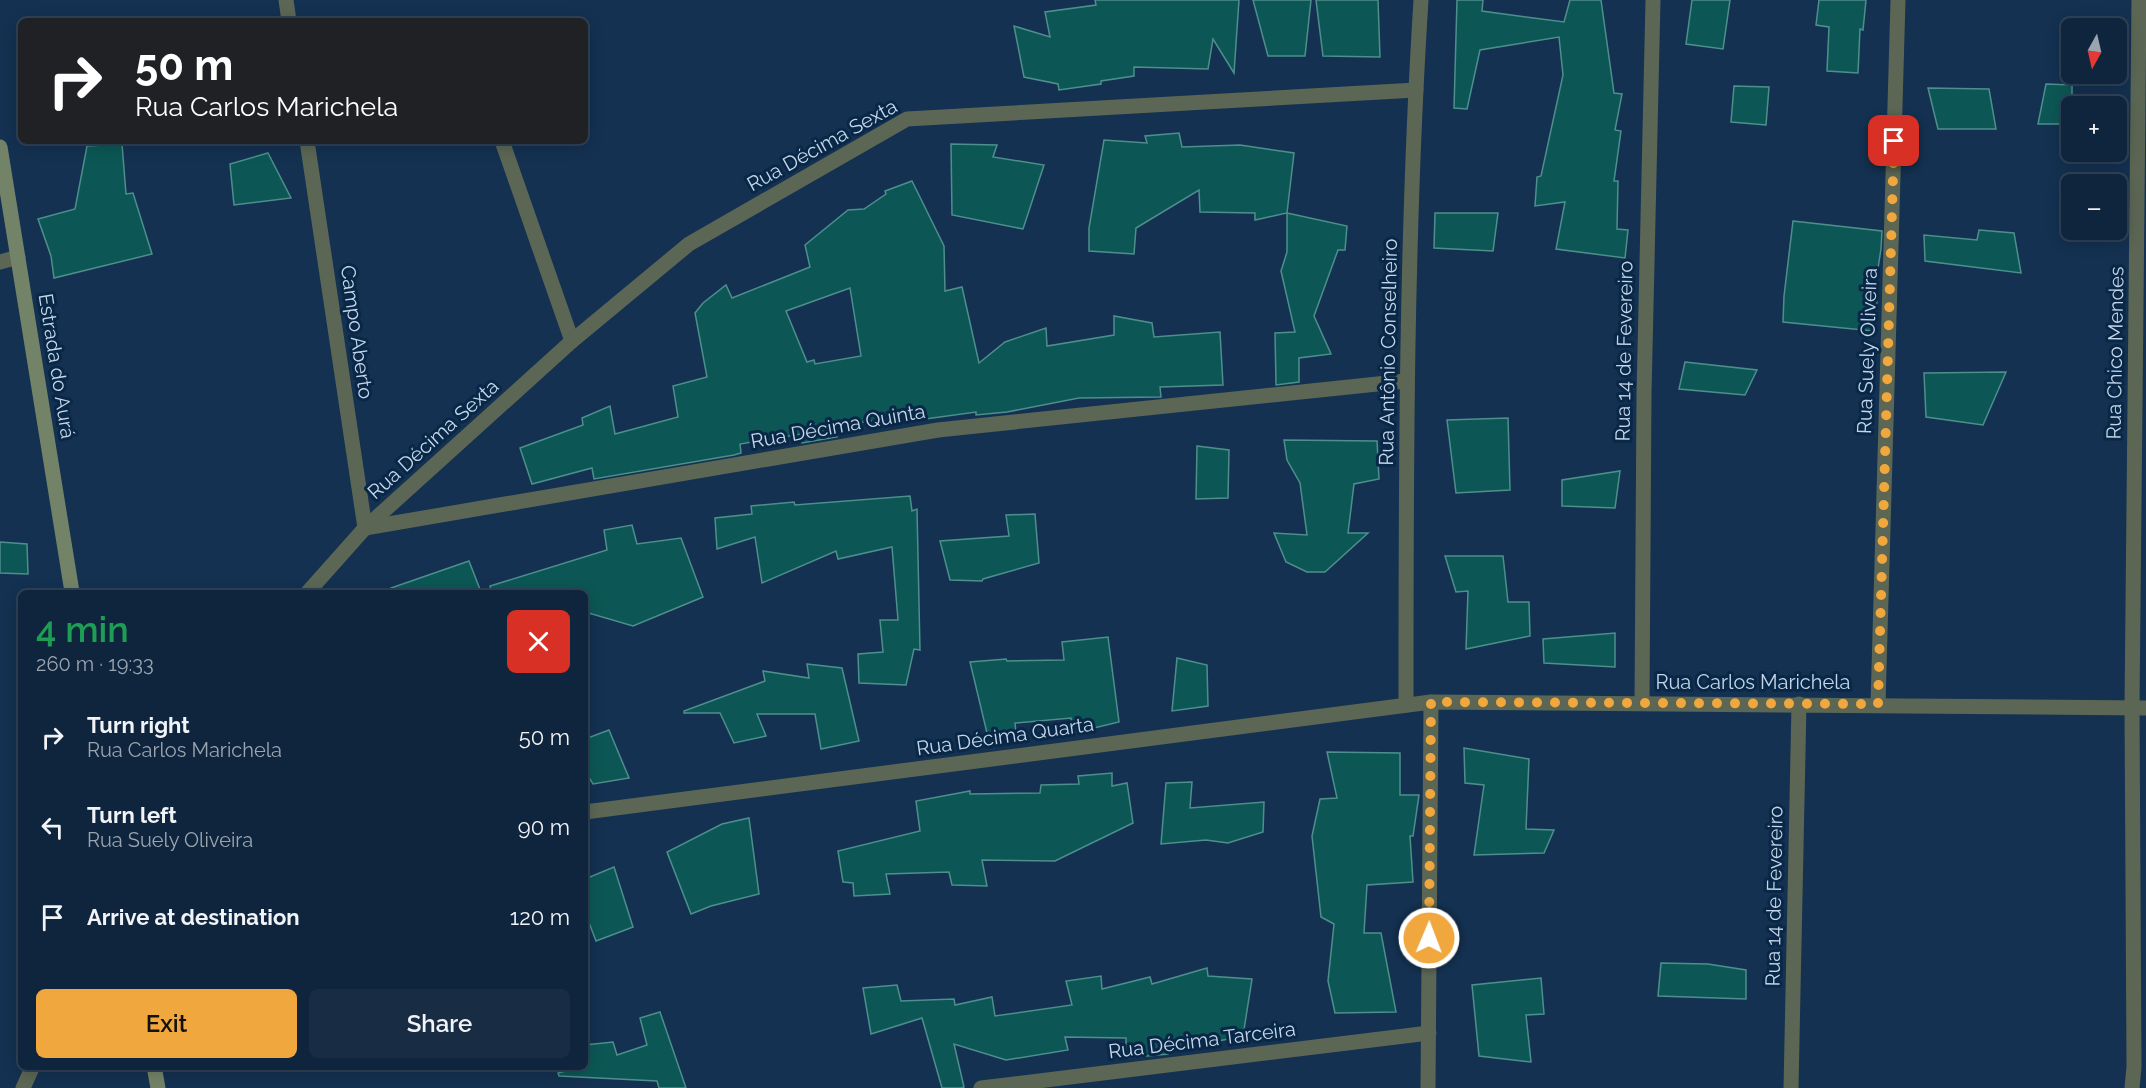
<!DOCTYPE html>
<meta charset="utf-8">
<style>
body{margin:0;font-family:Raleway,sans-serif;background:#182d44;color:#f1f3f6;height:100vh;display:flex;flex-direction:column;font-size:22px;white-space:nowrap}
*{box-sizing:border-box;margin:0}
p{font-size:20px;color:#9ba5b0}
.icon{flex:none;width:33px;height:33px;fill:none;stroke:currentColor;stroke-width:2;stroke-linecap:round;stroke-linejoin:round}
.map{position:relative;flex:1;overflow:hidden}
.details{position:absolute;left:18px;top:590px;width:570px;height:480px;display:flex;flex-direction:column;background:#0f253d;border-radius:9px;box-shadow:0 3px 15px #0003,0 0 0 2px #2f4257}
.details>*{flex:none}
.top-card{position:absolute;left:18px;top:18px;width:570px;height:126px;border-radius:9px;box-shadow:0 3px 15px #0003,0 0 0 2px #2f4257;background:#202124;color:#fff;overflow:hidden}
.needle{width:39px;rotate:188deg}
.controls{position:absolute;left:2061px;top:18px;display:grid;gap:12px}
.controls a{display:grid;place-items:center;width:66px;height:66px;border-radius:9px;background:#0f253d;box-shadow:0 3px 15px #0003,0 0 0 2px #2f4257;font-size:30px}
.pin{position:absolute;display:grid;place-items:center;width:51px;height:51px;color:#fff;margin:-26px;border-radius:12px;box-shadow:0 3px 9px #0006}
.me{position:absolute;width:66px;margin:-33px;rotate:1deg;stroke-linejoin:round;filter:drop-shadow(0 0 4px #0008)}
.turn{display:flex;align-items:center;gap:21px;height:126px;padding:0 18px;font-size:27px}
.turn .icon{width:78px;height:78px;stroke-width:2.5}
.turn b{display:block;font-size:42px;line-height:51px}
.round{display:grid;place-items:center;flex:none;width:63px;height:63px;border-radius:9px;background:#182d44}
.summary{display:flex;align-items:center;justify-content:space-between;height:102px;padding:0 18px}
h1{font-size:36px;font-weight:600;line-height:45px;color:#1e9e55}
.cta{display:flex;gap:12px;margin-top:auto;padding:12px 18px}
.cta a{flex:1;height:69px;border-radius:9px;background:#efa73e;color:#111;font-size:24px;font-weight:600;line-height:69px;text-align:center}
.cta a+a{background:#182d44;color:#f1f3f6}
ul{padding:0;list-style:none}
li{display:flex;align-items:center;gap:18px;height:90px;padding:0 18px}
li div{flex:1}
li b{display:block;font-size:22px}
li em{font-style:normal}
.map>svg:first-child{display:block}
.building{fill:#0c5755;stroke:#4e8f8d;stroke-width:1.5;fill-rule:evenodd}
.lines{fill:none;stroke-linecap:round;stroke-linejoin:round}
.street{stroke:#5b6654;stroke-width:15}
.secondary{stroke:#738367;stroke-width:15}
.route{stroke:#efa73e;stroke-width:10;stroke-dasharray:0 18}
.labels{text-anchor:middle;stroke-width:6;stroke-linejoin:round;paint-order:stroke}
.street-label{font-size:20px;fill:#c5d6ea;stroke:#092746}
</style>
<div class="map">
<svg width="2146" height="1088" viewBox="0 0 2146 1088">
<rect width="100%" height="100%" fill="#143151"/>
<g class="building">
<path d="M 1095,0 L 1239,0 L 1234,73 L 1213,39 L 1208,69 L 1134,67 L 1134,76 L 1101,81 L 1101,84 L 1059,90 L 1058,84 L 1024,77 L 1014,26 L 1050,37 L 1045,12 L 1096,5 Z"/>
<path d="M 1253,0 L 1311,0 L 1305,56 L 1268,56 Z"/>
<path d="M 1316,0 L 1378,0 L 1380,57 L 1323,56 Z"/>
<path d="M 1457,0 L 1483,0 L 1482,11 L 1564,22 L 1570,0 L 1601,0 L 1614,93 L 1622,94 L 1615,130 L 1621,131 L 1614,181 L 1618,181 L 1617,229 L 1628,230 L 1625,258 L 1556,249 L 1565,202 L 1535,206 L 1537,177 L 1541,176 L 1563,75 L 1559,37 L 1480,50 L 1467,109 L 1454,108 Z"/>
<path d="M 1692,0 L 1730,0 L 1723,49 L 1686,44 Z"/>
<path d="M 1819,0 L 1866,0 L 1863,30 L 1860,29 L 1858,73 L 1827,71 L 1829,27 L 1816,25 Z"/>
<path d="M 2046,84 L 2072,85 L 2072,124 L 2038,124 Z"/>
<path d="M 1734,86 L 1769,87 L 1766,125 L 1731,122 Z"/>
<path d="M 1928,88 L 1989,89 L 1996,129 L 1938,129 Z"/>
<path d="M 1179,133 L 1182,147 L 1240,145 L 1294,153 L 1287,213 L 1255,220 L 1255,213 L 1200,212 L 1199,190 L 1136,228 L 1134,254 L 1089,251 L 1089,228 L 1104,140 L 1147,143 L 1145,136 Z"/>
<path d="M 122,144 L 126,194 L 133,193 L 152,254 L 54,278 L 51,256 L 38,219 L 75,209 L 87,146 Z"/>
<path d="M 951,144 L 997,145 L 993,157 L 1044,165 L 1023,229 L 952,215 Z"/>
<path d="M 268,153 L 291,198 L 234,205 L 230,164 Z"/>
<path d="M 912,181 L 944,246 L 945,291 L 962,287 L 979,363 L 1005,342 L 1046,328 L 1047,346 L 1114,335 L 1114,316 L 1152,323 L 1154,337 L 1220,332 L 1223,385 L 1160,387 L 1161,397 L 1079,398 L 1007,412 L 976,415 L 976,412 L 918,420 L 895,421 L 895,418 L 834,426 L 837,437 L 802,443 L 801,434 L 740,444 L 741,453 L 734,455 L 594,479 L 592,468 L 532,484 L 520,448 L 583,425 L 582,418 L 610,406 L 615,434 L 678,417 L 673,386 L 707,377 L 695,313 L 703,303 L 726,285 L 732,298 L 810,267 L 805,245 L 848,210 L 864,209 L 886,194 L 885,191 ZM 850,288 L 861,356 L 815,364 L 814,360 L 807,362 L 786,311 Z"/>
<path d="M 1287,213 L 1347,226 L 1345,250 L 1338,250 L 1314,316 L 1331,354 L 1299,358 L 1299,382 L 1276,385 L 1275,333 L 1295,332 L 1281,271 L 1287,252 Z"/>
<path d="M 1435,213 L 1498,213 L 1493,251 L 1434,248 Z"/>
<path d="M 1793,221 L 1882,231 L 1881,249 L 1873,300 L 1877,301 L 1873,331 L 1783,322 L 1784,296 Z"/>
<path d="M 1979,230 L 2014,233 L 2021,273 L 1925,261 L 1924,235 L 1977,240 Z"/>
<path d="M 1685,362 L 1757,370 L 1745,395 L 1679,389 Z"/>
<path d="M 2006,372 L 1983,425 L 1926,417 L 1924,373 Z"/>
<path d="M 1508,418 L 1510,490 L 1456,493 L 1447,420 Z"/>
<path d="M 1284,440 L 1377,441 L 1379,479 L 1354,484 L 1348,533 L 1368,533 L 1325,572 L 1307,572 L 1286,562 L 1274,533 L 1307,535 L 1300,483 L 1287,460 Z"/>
<path d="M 1197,446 L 1229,450 L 1228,498 L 1196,499 Z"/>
<path d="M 1620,471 L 1615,508 L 1562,506 L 1562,480 Z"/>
<path d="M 910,496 L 912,511 L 917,509 L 920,650 L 914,649 L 906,685 L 859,683 L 858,654 L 883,652 L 880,620 L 898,620 L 892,547 L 838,559 L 836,551 L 762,583 L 755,537 L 717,549 L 715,518 L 752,514 L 751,506 L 794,502 L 795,505 Z"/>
<path d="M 1035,514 L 1039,563 L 983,579 L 982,581 L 950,580 L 940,541 L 1009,536 L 1006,515 Z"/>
<path d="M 632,525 L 637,544 L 681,538 L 703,597 L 633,626 L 585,612 L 585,592 L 491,592 L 490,586 L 607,550 L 604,530 Z"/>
<path d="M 0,542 L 27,544 L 28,574 L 0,573 Z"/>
<path d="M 1445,556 L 1503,556 L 1508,602 L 1529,602 L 1530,636 L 1466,649 L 1468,591 L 1456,592 Z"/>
<path d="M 469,561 L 481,592 L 392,592 L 391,588 Z"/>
<path d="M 1615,633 L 1615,667 L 1544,663 L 1543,639 Z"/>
<path d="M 1108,637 L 1119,722 L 1073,733 L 1071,718 L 1015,723 L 1016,732 L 987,733 L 970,662 L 1006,659 L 1007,661 L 1064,660 L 1062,642 Z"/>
<path d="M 1177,658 L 1207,665 L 1208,706 L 1172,711 Z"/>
<path d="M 807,664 L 842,668 L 859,741 L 821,749 L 815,714 L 757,714 L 766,736 L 734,743 L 720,713 L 684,713 L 684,711 L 765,681 L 763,671 L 809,678 Z"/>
<path d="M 609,730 L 629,778 L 593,784 L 585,771 L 585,739 Z"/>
<path d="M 1464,748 L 1529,759 L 1526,829 L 1554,830 L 1544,853 L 1474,855 L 1484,785 L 1465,783 Z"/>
<path d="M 1327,752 L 1400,753 L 1400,795 L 1419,795 L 1413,836 L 1410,836 L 1413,882 L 1367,885 L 1364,933 L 1381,933 L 1396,1012 L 1335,1013 L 1328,981 L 1334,924 L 1321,917 L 1312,836 L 1320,799 L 1337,798 Z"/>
<path d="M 1112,773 L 1112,786 L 1127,783 L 1133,823 L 1055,861 L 982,860 L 987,886 L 952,885 L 949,872 L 886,874 L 890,894 L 854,896 L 853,883 L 843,882 L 838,851 L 920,831 L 916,801 L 970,791 L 970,794 L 1040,793 L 1041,785 L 1079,784 L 1078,776 Z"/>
<path d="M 1192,782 L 1190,808 L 1264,802 L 1263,832 L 1228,843 L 1206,840 L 1161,844 L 1166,783 Z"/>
<path d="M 749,818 L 759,894 L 711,906 L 691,914 L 667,852 L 722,824 Z"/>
<path d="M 614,867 L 633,927 L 596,941 L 585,912 L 585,879 Z"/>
<path d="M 1661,963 L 1708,964 L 1746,970 L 1746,999 L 1658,996 Z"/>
<path d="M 1207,968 L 1208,976 L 1252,979 L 1243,1036 L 1168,1051 L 1168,1054 L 1126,1058 L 1126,1038 L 1065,1037 L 1068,1050 L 1006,1060 L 954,1044 L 964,1087 L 961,1088 L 942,1088 L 922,1018 L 871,1034 L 863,988 L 897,985 L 901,1001 L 954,999 L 955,1005 L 992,997 L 995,1016 L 1072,1005 L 1066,981 L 1101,976 L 1102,989 L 1150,977 L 1152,984 Z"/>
<path d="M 1541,978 L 1544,1014 L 1526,1015 L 1531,1062 L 1479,1056 L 1472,985 Z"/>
<path d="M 660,1012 L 686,1088 L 659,1088 L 657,1081 L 559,1076 L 558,1073 L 585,1066 L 585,1045 L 613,1042 L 617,1055 L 647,1045 L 640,1018 Z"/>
</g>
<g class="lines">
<g class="street">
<path d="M 286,0 L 289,21"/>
<path d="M 307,141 L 365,528"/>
<path d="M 502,141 L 572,341"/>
<path d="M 0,262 L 18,257"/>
<path d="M 365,528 L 938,430 L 1406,381"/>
<path d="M 308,592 L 365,528 L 572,341 L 689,244 L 907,119 L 1416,90"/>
<path d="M 1642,703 L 1644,394 L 1653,0"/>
<path d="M 1406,704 C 1406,469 1406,235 1421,0"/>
<path d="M 1878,704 L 1898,0"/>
<path d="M 585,812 L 1431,702 L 2146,708"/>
<path d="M 23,1088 L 33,1066"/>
<path d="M 981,1088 L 1429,1033"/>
<path d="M 1428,1088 L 1431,702"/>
<path d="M 1791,1088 L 1799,704"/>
<path d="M 2132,1088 L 2134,1067 L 2132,707 L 2139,0"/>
</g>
<g class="secondary">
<path d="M 0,147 L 72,592"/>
<path d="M 154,1066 L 158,1088"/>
</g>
</g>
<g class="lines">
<path class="route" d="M 1429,938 L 1431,702 L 1878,704 L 1894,141"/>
</g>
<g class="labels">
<g class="street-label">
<text transform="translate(822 145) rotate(-29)" y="7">Rua Décima Sexta</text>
<text transform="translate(357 332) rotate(82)" y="7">Campo Aberto</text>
<text transform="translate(1624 351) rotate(-89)" y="7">Rua 14 de Fevereiro</text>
<text transform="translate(1867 351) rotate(-88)" y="7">Rua Suely Oliveira</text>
<text transform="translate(1388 352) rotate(-89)" y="7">Rua Antônio Conselheiro</text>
<text transform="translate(2115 353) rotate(-89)" y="7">Rua Chico Mendes</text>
<text transform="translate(57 366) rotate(81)" y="7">Estrada do Aurá</text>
<text transform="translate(838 426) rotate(-10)" y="7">Rua Décima Quinta</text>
<text transform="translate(433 439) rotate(-42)" y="7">Rua Décima Sexta</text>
<text x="1753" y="689">Rua Carlos Marichela</text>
<text transform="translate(1005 736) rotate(-8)" y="7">Rua Décima Quarta</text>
<text transform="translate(1774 896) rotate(-89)" y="7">Rua 14 de Fevereiro</text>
<text transform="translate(1202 1040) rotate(-7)" y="7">Rua Décima Tarceira</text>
</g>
</g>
</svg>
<div class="controls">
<a><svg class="needle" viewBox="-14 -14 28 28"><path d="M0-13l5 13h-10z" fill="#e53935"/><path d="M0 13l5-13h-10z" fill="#9ba5b0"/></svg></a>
<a>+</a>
<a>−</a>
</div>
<div class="pin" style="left:1894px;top:141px;background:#d93025"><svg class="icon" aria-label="arrive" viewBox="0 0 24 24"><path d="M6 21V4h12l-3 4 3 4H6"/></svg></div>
<svg class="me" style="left:1429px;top:938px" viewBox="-20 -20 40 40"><circle r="17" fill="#efa73e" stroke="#fff" stroke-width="3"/><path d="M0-11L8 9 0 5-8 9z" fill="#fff"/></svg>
<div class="top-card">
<div class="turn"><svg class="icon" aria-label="right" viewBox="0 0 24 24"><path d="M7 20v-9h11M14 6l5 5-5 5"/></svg><div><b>50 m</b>Rua Carlos Marichela</div></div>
</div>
<section class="details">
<div class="summary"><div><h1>4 min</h1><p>260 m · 19:33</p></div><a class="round" style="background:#d93025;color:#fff"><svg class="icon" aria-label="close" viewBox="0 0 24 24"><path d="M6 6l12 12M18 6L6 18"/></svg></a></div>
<ul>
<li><svg class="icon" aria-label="right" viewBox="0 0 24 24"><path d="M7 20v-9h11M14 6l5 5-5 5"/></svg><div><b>Turn right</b><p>Rua Carlos Marichela</p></div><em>50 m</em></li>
<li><svg class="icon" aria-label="left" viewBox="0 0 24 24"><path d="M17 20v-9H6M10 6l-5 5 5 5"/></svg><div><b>Turn left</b><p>Rua Suely Oliveira</p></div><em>90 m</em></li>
<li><svg class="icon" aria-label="arrive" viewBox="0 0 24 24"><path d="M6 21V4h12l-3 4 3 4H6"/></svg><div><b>Arrive at destination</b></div><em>120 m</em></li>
</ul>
<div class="cta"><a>Exit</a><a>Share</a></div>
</section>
</div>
